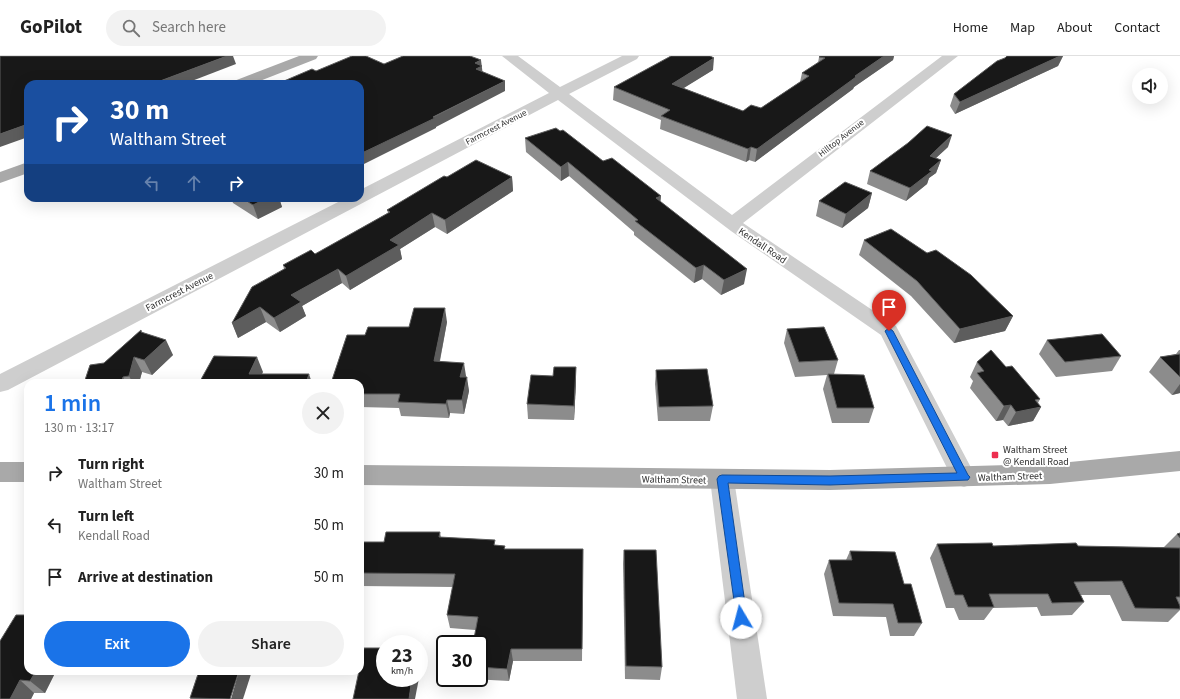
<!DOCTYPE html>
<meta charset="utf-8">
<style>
body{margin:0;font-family:"Source Sans 3",sans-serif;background:#f2f2f2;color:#222;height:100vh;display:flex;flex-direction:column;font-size:15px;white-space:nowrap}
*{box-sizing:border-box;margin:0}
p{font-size:13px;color:#767676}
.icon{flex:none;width:22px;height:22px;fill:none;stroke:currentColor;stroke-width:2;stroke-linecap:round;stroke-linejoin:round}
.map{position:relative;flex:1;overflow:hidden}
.details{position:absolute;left:24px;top:323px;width:340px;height:296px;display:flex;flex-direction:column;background:#fff;border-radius:12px;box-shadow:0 4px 16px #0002}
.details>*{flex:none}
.banner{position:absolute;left:24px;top:24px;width:340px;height:122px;border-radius:12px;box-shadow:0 4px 16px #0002;background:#1a4fa0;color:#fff;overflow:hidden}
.buttons{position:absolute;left:1132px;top:12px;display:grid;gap:8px}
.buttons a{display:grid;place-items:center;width:36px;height:36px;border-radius:50%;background:#fff;box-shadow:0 4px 16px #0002;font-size:20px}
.speed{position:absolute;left:376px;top:579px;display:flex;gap:8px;font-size:20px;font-weight:700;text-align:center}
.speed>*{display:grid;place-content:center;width:52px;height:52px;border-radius:50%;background:#fff;box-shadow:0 4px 16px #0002;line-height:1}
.speed small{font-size:10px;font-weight:400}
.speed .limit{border:2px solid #111;border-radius:6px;background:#fff;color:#111}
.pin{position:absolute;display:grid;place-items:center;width:34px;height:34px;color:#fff;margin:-41px -17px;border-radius:50% 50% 50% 0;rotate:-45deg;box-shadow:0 0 4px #0007}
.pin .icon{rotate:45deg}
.me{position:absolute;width:44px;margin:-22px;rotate:352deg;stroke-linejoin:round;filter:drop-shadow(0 0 3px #0008)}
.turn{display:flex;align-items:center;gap:14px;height:84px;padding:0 20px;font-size:18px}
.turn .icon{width:52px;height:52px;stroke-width:2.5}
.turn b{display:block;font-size:28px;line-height:34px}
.lanes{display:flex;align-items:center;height:38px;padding:0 20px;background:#0003;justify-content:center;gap:20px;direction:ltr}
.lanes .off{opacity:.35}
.round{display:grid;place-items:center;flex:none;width:42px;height:42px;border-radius:21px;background:#f2f2f2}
.head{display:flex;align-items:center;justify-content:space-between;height:68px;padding:0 20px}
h1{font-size:24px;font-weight:600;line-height:30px;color:#1a73e8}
.cta{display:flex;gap:8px;margin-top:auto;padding:8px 20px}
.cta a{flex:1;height:46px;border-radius:24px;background:#1a73e8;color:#fff;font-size:16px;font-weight:600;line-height:46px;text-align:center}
.cta a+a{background:#f2f2f2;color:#222}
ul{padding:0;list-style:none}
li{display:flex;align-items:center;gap:12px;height:52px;padding:0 20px}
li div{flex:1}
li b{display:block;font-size:15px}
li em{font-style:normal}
header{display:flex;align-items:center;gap:24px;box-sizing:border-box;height:56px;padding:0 20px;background:#fff;border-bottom:1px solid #e0e0e0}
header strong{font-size:19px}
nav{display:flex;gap:22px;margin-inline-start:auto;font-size:14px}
.search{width:280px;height:36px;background:#f2f2f2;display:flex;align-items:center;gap:10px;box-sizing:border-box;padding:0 14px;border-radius:22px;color:#767676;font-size:15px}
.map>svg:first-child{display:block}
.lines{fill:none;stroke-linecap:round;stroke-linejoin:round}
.minor{fill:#cecece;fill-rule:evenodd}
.major{fill:#a9a9a9;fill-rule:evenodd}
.wall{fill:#8c8c8c}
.shaded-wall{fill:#5d5d5d}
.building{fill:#181818;stroke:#5d5d5d}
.route{fill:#1a73e8;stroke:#114b97}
.poi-dot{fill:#ed2e4f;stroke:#fff;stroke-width:1.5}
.labels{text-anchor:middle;stroke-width:4;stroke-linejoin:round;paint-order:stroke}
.far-street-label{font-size:9px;fill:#313131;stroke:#fff}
.street-label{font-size:10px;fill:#313131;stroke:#fff}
.poi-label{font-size:10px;fill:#313131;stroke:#fff;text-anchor:start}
</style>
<header>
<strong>GoPilot</strong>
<div class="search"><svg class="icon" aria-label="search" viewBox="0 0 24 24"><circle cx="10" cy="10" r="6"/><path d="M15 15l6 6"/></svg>Search here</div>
<nav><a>Home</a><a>Map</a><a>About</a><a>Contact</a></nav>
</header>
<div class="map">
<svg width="1180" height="643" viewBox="0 0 1180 643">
<rect width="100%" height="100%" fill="#fff"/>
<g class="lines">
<g class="minor">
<path d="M 502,0 L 518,0 L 560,31 L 622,0 L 639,0 L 637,3 L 569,38 L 732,159 L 942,0 L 958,0 L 743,167 L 896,270 L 976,421 L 973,428 L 964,431 L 955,428 L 881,279 L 731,175 L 558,44 L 8,334 L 0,336 L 0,318 L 346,142 L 360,142 L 360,134 L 549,37 Z"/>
<path d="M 722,413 L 731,416 L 734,423 L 767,643 L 737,643 L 710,423 L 713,416 Z"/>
</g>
<g class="major">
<path d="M 299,0 L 318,0 L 316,3 L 252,28 L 232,28 L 234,25 Z"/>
<path d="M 28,106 L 28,117 L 0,127 L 0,116 Z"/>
<path d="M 1180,395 L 1180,415 L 1050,428 L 830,434 L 360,429 L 360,409 L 830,414 L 1050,408 Z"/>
<rect x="0" y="406" width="28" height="20"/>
</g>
</g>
<g class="wall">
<path d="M 820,0 L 894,0 L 893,4 L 854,31 L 853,33 L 755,106 L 749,104 L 746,106 L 660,73 L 661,64 L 613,44 L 614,31 L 713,14 L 683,32 L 743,55 L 761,52 L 800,26 L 802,17 L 818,7 L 819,1 Z"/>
<path d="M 1007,0 L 1063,0 L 1058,10 L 955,58 L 950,50 L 954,38 Z"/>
<path d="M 525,82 L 603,105 L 660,145 L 744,228 L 721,239 L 702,223 L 694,227 L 634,179 L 634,176 L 569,120 L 561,125 L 526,96 Z"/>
<path d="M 948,91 L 936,102 L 941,104 L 936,117 L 929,122 L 927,128 L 906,145 L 867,128 L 870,115 Z"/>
<path d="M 447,121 L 512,121 L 513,135 L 447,178 L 435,171 L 400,193 L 402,203 L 350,234 L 342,227 L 302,250 L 306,260 L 280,276 L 266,266 L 238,282 L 232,267 L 284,213 L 283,209 L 315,198 L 388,157 L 387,154 Z"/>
<path d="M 872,137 L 868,152 L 842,172 L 816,160 L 819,145 Z"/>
<path d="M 231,142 L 279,142 L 282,151 L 258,163 L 233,147 Z"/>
<path d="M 864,184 L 927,197 L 1013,260 L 1005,275 L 954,287 L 911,240 L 859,199 Z"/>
<path d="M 447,266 L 440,305 L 466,321 L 469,335 L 464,358 L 450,357 L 449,362 L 401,360 L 399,352 L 360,351 L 360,327 L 365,279 L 409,271 Z"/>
<path d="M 787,273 L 838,304 L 834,318 L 874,352 L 869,367 L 832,367 L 823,333 L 827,319 L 795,321 L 784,287 Z"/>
<path d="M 141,274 L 143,277 L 173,299 L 152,319 L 142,316 L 139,327 L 84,327 L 104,307 Z"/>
<path d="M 1047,284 L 1121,300 L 1112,315 L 1056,321 L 1039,298 Z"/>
<path d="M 1179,294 L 1180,294 L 1180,337 L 1172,339 L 1149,316 L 1160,301 L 1176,298 Z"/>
<path d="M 977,306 L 1006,311 L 1040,343 L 1038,347 L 1041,351 L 1033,365 L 1008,370 L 1003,364 L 996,365 L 970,332 L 973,325 L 970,321 Z"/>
<path d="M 576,311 L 576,326 L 574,364 L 528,363 L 527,348 L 553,320 Z"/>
<path d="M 656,314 L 713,350 L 710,365 L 658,365 L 655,328 Z"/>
<path d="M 440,476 L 441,481 L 495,489 L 505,490 L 505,493 L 583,493 L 582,605 L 513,605 L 509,625 L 472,623 L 472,622 L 479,622 L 479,588 L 475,574 L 450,572 L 447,559 L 453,531 L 360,530 L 360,486 L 384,486 Z"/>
<path d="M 1180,477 L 1180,554 L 1168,566 L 1122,565 L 1110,539 L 1081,539 L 1084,546 L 1072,559 L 1041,560 L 1037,551 L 993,552 L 984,564 L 959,564 L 954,552 L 946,552 L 930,502 L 937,488 L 993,490 L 1164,491 L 1177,478 Z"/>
<path d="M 624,494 L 662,611 L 660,624 L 625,623 L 623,508 Z"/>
<path d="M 850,495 L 904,528 L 922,567 L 914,580 L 890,580 L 886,561 L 833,560 L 824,518 L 829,504 L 846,504 Z"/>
<path d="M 28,615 L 56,615 L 45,637 L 34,637 L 31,643 L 0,643 Z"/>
<path d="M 190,642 L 243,643 L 191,643 Z"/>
</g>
<g class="shaded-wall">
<path d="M 227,0 L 233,0 L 236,8 L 184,28 L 152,28 Z"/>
<path d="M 884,0 L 894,0 L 893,4 L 854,31 L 853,33 L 755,106 L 757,93 L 855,20 Z"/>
<path d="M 1060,0 L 1063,0 L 1058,10 L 955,58 L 960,46 Z"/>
<path d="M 714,2 L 713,14 L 671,40 L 672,28 Z"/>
<path d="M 481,4 L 483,20 L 477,23 L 475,7 Z"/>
<path d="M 505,25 L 505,35 L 436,71 L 436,72 L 360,110 L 360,98 Z"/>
<path d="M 28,68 L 28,81 L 0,91 L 0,78 Z"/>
<path d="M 952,79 L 948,91 L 925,112 L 930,100 Z"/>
<path d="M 751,91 L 749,104 L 746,106 L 748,93 Z"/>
<path d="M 941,104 L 936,117 L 929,122 L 927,128 L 906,145 L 910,132 L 929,114 Z"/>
<path d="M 568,106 L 569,120 L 561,125 L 561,111 Z"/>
<path d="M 512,121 L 513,135 L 447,178 L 445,164 Z"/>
<path d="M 872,137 L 868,152 L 842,172 L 846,158 Z"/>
<path d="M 661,140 L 660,154 L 656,142 Z"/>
<path d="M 78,142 L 84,142 L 79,144 Z"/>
<path d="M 267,142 L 279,142 L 282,151 L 258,163 L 253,149 Z"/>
<path d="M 432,157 L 435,171 L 400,193 L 402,203 L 350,234 L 346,220 L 390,184 Z"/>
<path d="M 704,209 L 702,223 L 694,227 L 696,212 Z"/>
<path d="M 338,213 L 342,227 L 302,250 L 306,260 L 280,276 L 274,262 L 291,239 Z"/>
<path d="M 747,213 L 744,228 L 721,239 L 724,224 Z"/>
<path d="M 260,251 L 266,266 L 238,282 L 232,267 Z"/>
<path d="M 445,252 L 447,266 L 437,319 L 434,305 Z"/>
<path d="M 1013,260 L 1005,275 L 954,287 L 960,273 Z"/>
<path d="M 166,284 L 173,299 L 152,319 L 144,304 Z"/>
<path d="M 134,301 L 142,316 L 139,327 L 133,327 L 129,320 Z"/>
<path d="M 257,301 L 263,316 L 258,327 L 249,318 Z"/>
<path d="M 464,307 L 466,320 L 463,335 L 460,321 Z"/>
<path d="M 576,311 L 576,326 L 574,364 L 574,350 Z"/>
<path d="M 309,318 L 312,327 L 306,327 Z"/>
<path d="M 123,321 L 126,327 L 121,327 Z"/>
<path d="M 467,321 L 469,335 L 464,358 L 462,344 Z"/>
<path d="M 1180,328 L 1180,337 L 1172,339 Z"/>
<path d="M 447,344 L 450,357 L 449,362 L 446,348 Z"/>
<path d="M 1011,349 L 1003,364 L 996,365 L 1004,350 Z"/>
<path d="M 1041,351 L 1033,365 L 1008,370 L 1016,356 Z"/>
<path d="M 511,593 L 513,605 L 509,625 L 507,613 Z"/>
<path d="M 419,597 L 421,604 L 419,620 Z"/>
<path d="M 36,615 L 56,615 L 45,637 L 30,625 Z"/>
<path d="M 239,615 L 252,615 L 243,643 L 231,643 Z"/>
<path d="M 412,622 L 419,622 L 415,643 L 409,643 Z"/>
<path d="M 20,624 L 34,637 L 31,643 L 10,643 Z"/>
</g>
<g class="building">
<path d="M 0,0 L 227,0 L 152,28 L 28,28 L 28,68 L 0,78 Z"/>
<path d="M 352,0 L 366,0 L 384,8 L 403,0 L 470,0 L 481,4 L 475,7 L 482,10 L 476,13 L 505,25 L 433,61 L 435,62 L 360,98 L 360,28 L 277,28 L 312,13 L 316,15 Z"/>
<path d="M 671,0 L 710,0 L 714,2 L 672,28 L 743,55 L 751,49 L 761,52 L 809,20 L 802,17 L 825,2 L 819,1 L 820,0 L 884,0 L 855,20 L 856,21 L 757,93 L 751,91 L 748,93 L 661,60 L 670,54 L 614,31 Z"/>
<path d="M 1007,0 L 1060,0 L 960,46 L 954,38 L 997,5 L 1005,2 Z"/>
<path d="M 927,70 L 952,79 L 930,100 L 941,104 L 929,114 L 932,115 L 910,132 L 870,115 L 908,87 Z"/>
<path d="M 556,72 L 560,75 L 563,74 L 603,105 L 612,102 L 661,140 L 656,142 L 747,213 L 724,224 L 704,209 L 696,212 L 635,165 L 638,164 L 568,106 L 561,111 L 525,82 Z"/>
<path d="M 476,104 L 512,121 L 445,164 L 432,157 L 390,184 L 399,189 L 346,220 L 338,213 L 291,239 L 301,246 L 274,262 L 260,251 L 232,267 L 252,231 L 286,212 L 283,209 L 311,194 L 315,198 L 390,156 L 387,154 L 444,120 L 447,121 Z"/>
<path d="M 845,126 L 872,137 L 846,158 L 819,145 Z"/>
<path d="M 242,142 L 267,142 L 253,149 Z"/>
<path d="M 891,173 L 927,197 L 936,194 L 971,219 L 1013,260 L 960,273 L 917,225 L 864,184 Z"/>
<path d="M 414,252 L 445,252 L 434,305 L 464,307 L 460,321 L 467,321 L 462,344 L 447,344 L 446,348 L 398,346 L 400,338 L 360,338 L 360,327 L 331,327 L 347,279 L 365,279 L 368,271 L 409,271 Z"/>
<path d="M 824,271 L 838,304 L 799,306 L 787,273 Z"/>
<path d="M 141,274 L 141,276 L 166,284 L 144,304 L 134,301 L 129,320 L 123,321 L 121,327 L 84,327 L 90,309 L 104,307 Z"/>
<path d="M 1102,278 L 1121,300 L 1065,306 L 1047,284 Z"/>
<path d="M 991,294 L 1006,311 L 1012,310 L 1040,343 L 1035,344 L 1041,351 L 1016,356 L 1011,349 L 1004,350 L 977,317 L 984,315 L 977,306 Z"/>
<path d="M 1180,298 L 1180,321 L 1160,301 Z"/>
<path d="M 214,300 L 257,301 L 249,318 L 309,318 L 306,327 L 199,327 Z"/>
<path d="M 554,311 L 576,311 L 574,350 L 527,348 L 531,319 L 553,320 Z"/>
<path d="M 707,313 L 713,350 L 659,351 L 656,314 Z"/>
<path d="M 828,318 L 864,319 L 874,352 L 837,352 Z"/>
<path d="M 386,476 L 440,476 L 439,481 L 495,484 L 494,489 L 505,490 L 504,493 L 583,493 L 582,593 L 511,593 L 507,613 L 479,611 L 479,588 L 473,588 L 478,561 L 447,559 L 455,518 L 360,517 L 360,486 L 384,486 Z"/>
<path d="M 1180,477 L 1180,482 L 1177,478 Z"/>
<path d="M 992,487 L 993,490 L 1076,487 L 1078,490 L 1180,492 L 1180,541 L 1176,541 L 1180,550 L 1180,553 L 1135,552 L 1122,525 L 1074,526 L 1084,546 L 1052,547 L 1048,538 L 989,538 L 994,551 L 968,551 L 963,539 L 955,539 L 937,488 Z"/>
<path d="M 624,494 L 656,494 L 662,611 L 626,610 Z"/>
<path d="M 850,495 L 895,496 L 904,528 L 911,528 L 922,567 L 898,567 L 893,548 L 839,547 L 829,504 L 852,504 Z"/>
<path d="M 16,559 L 28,559 L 28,615 L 36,615 L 30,625 L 20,624 L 10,643 L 0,643 L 0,585 Z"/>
<path d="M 364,592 L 385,592 L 385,622 L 412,622 L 409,643 L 353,643 L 359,615 L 360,615 L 360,610 Z"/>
<path d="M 199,615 L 239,615 L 230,643 L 190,642 Z"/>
</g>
<path class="route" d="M 889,272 L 893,275 L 968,419 L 970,421 L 968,424 L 830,429 L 728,427 L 747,562 L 745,566 L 741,567 L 737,566 L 717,423 L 719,420 L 722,419 L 830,420 L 957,417 L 885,275 Z"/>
<rect class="poi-dot" x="991" y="395" width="8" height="8" rx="2"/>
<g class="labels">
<g class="far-street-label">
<text transform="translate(496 71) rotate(-27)" y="3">Farmcrest Avenue</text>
<text transform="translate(841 82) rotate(-38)" y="3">Hilltop Avenue</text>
</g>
<g class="street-label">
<text transform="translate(763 189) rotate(34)" y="4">Kendall Road</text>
<text transform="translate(179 235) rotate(-27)" y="4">Farmcrest Avenue</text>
<text transform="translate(1010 420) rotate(-2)" y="4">Waltham Street</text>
<text transform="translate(674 423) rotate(1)" y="4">Waltham Street</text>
</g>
<g class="poi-label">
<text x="1003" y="397">Waltham Street<tspan x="1003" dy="12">@ Kendall Road</tspan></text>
</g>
</g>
</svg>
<div class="buttons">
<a><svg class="icon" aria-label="sound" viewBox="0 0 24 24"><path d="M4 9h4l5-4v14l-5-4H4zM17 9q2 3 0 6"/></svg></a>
</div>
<div class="speed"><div>23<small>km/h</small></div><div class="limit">30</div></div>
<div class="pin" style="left:889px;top:275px;background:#d93025"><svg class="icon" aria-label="arrive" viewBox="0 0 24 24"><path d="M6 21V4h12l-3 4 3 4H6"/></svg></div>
<svg class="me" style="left:741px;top:562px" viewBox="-20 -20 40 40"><circle r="19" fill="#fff"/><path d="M0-13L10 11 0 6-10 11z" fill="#1a73e8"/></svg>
<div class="banner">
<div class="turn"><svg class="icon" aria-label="right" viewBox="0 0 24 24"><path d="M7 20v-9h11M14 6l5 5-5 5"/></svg><div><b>30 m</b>Waltham Street</div></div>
<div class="lanes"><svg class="icon off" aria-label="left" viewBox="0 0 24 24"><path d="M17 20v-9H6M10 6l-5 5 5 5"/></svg><svg class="icon off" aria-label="ahead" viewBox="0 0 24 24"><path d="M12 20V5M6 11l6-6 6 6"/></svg><svg class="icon" aria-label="right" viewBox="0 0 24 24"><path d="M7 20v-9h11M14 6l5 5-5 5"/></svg></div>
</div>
<section class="details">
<div class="head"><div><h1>1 min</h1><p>130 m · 13:17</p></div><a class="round"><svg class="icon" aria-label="close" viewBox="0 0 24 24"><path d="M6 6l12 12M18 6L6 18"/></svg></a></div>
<ul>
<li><svg class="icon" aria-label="right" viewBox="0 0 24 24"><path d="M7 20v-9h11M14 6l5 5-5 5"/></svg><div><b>Turn right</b><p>Waltham Street</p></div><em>30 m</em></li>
<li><svg class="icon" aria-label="left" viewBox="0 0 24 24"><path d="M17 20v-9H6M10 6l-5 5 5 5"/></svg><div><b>Turn left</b><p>Kendall Road</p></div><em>50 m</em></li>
<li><svg class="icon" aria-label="arrive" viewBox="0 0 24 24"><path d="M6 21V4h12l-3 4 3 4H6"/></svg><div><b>Arrive at destination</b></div><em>50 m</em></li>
</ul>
<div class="cta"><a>Exit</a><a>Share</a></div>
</section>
</div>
